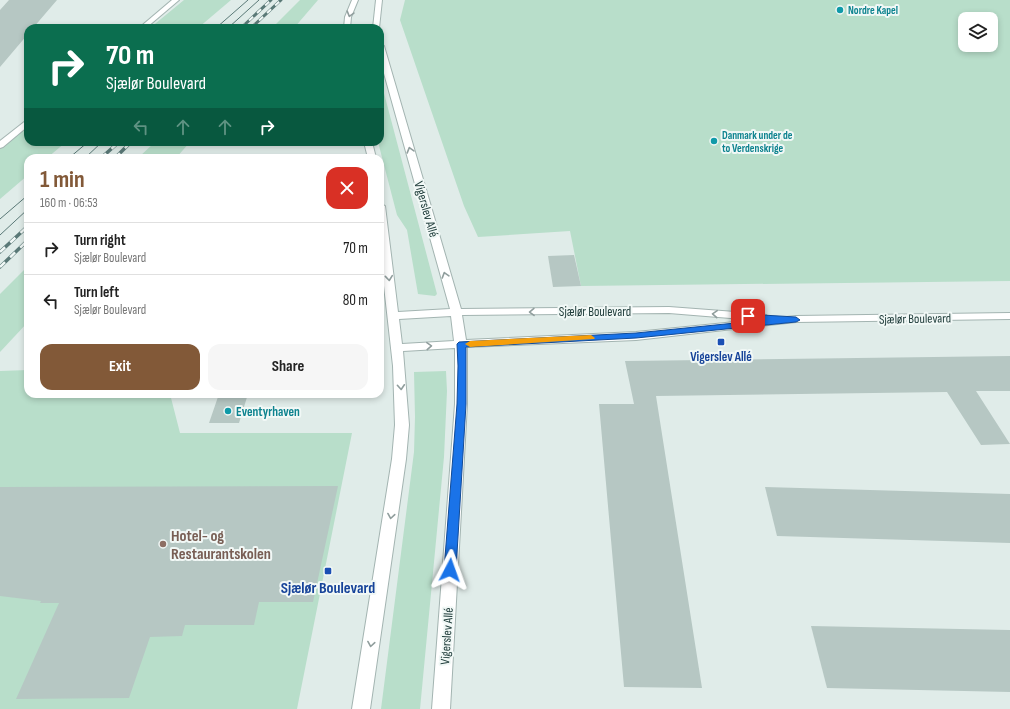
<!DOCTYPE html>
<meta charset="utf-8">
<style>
body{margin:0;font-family:"Sofia Sans Condensed",sans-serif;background:#f6f6f6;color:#222;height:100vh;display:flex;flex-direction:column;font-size:15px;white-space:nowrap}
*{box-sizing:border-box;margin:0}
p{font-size:13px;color:#767676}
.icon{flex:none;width:22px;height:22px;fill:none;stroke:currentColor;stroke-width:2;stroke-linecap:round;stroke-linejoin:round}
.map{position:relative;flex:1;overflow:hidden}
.drawer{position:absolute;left:24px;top:154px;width:360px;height:244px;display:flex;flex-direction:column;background:#fff;border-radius:12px;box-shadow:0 2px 6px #0003}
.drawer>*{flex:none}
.guide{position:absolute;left:24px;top:24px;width:360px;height:122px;border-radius:12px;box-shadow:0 2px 6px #0003;background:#0b6e4f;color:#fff;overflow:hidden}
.tools{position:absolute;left:958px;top:12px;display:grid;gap:8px}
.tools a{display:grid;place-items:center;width:40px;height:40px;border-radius:8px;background:#fff;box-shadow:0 2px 6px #0003;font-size:20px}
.pin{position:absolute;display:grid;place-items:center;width:34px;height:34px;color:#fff;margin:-17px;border-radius:8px;box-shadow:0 2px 6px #0006}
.me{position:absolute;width:44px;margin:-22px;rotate:4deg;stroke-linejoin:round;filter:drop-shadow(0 0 3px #0008)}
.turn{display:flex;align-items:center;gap:14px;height:84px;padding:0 16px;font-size:18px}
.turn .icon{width:52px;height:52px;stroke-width:2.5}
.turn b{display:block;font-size:28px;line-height:34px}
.lanes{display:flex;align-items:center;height:38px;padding:0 16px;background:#0003;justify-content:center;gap:20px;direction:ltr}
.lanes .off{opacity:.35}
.round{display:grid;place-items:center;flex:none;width:42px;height:42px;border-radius:12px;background:#f6f6f6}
.head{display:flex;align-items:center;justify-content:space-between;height:68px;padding:0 16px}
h1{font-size:24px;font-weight:700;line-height:30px;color:#825938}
.button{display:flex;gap:8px;margin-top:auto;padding:8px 16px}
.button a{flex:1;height:46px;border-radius:12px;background:#825938;color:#fff;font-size:16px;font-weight:700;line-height:46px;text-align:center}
.button a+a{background:#f6f6f6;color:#222}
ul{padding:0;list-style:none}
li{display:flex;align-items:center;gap:12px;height:52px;padding:0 16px;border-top:1px solid #e0e0e0}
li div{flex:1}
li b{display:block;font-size:15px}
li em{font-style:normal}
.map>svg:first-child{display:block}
.green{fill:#b8deca;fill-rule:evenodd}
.building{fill:#b6c7c3}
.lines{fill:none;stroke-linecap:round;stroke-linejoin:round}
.minor-casing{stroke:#a3b4b1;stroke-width:2}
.minor{fill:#fff;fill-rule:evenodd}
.tram{stroke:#5a7977;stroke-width:1}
.rail-far1-casing{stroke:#5a7977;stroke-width:3}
.rail-casing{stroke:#5a7977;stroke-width:3.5}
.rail-far1{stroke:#f1f8f6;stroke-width:2;stroke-dasharray:5.5;stroke-linecap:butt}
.rail{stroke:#f1f8f6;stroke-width:2.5;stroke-dasharray:7;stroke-linecap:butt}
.oneway{stroke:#909e9d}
.route{fill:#1a73e8;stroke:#114b97}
.slow{fill:#f59e0b}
.culture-dot{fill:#0f9aa8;stroke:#f1f8f6;stroke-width:1.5}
.transit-dot{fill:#1a4fb4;stroke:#f1f8f6;stroke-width:1.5}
.education-dot{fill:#8d6e63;stroke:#f1f8f6;stroke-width:1.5}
.labels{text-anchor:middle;stroke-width:4;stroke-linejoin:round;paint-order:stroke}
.far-culture-label{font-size:11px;font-weight:bold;fill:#0d838f;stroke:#f1f8f6;text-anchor:start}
.street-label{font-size:13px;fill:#203d3b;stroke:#f1f8f6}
.transit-label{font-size:13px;font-weight:bold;fill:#164399;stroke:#f1f8f6}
.culture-label{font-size:13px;font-weight:bold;fill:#0d838f;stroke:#f1f8f6;text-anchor:start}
.near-education-label{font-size:16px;font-weight:bold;fill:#785e54;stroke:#f1f8f6;text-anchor:start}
.near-transit-label{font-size:16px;font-weight:bold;fill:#164399;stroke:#f1f8f6}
</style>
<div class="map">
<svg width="1010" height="709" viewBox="0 0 1010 709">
<rect width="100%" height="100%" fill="#e0ece9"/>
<g class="green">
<path d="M 184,0 L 231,0 L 198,28 L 150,28 Z"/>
<path d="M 300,0 L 318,0 L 294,28 L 272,28 Z"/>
<path d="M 405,0 L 1010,0 L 1010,281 L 581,286 L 570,231 L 478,237 L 464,206 L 400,20 ZM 965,19 L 991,19 L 991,45 L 965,45 Z"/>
<path d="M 380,78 L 437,294 L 435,296 L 418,294 L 407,230 L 397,215 L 378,142 L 380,142 Z"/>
<path d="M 28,126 L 28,142 L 66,142 L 47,158 L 28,158 L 28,175 L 0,199 L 0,149 Z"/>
<path d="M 155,142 L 190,142 L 176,158 L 138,158 Z"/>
<path d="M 28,266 L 28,322 L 0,352 L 0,294 Z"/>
<path d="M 28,370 L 28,394 L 170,394 L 180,433 L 352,433 L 297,709 L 0,709 L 0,371 Z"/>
<path d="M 446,371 L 447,391 L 444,457 L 420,709 L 381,709 L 414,452 L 415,417 L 414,372 Z"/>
</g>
<g class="building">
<path d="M 9,0 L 57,0 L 33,28 L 28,28 L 28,34 L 0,67 L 0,10 Z"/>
<path d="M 574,255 L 581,286 L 553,287 L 548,256 Z"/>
<path d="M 1010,356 L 1010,391 L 976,391 L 1010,444 L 981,445 L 947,392 L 656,396 L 702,688 L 624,687 L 599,404 L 634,404 L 625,361 Z"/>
<path d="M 219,394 L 248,394 L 239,423 L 209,423 Z"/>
<path d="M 338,486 L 313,602 L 259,602 L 254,625 L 185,625 L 182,636 L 150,637 L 129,698 L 16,699 L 59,603 L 40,603 L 41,601 L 0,596 L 0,487 Z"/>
<path d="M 765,487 L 1010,494 L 1010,543 L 777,536 Z"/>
<path d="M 811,626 L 1010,630 L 1010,692 L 827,688 Z"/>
</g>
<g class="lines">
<g class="minor-casing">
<g id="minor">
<path d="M 172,0 L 179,0 L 146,28 L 139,28 Z"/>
<path d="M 352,0 L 358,0 L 351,17 L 350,28 L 344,28 L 345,17 Z"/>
<path d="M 376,0 L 382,0 L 379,28 L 373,28 Z"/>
<path d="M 380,44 L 384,46 L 461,309 L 669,307 L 762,314 L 766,315 L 768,317 L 767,319 L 796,316 L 1010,313 L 1010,319 L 796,322 L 636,340 L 467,347 L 467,404 L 450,709 L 432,709 L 455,404 L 455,348 L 403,351 L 409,425 L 406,459 L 370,709 L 352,709 L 392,459 L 395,425 L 393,366 L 380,250 L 380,203 L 385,206 L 398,312 L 450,309 L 380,59 ZM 669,313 L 755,320 L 636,332 L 466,340 L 462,315 ZM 451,316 L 454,341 L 402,344 L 399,319 Z"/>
<path d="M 28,119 L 28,126 L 3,147 L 0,148 L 0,141 Z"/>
<path d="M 364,142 L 372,142 L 376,158 L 368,158 Z"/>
</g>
</g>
<use href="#minor" class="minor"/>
<g class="tram">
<path d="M 216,28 L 248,0"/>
<path d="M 228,28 L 259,0"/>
<path d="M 69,158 L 88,142"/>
<path d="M 85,158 L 102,142"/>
<path d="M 0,219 L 28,195"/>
<path d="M 0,235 L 28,209"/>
</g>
<g class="rail-far1-casing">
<g id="rail-far1">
<path d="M 241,28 L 271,0"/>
<path d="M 251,28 L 281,0"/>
</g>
</g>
<g class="rail-casing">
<g id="rail">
<path d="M 101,158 L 119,142"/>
<path d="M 115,158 L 131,142"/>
<path d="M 0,252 L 28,226"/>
<path d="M 0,267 L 28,240"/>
</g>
</g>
<use href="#rail-far1" class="rail-far1"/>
<use href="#rail" class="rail"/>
</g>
<defs><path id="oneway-chevron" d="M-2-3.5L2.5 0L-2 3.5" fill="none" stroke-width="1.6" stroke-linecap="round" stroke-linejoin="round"/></defs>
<g class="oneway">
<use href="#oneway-chevron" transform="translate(350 14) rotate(106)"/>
<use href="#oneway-chevron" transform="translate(410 150) rotate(-106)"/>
<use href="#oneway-chevron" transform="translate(445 275) rotate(-107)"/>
<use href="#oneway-chevron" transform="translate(389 278) rotate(84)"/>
<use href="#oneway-chevron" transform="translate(532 312) rotate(179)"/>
<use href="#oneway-chevron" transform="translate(715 314) rotate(-176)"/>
<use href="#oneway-chevron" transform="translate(429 346) rotate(-3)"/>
<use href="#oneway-chevron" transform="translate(401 387) rotate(86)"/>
<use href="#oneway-chevron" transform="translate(391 516) rotate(99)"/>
<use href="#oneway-chevron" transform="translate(371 644) rotate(99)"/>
</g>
<path class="route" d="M 745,314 L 796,317 L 800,320 L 796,322 L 636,338 L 466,347 L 466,404 L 456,570 L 454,573 L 450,575 L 446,573 L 444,570 L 457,404 L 458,366 L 457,344 L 459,342 L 636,333 L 765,320 L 745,318 L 744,316 Z"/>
<path class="slow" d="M 591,335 L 595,338 L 594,339 L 470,347 L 465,344 L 470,341 Z"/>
<g class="culture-dot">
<circle cx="840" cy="10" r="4"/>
<circle cx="714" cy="141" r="4"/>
<circle cx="228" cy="411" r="4"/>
</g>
<g class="transit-dot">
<rect x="717" y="338" width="8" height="8" rx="2"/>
<rect x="324" y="567" width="8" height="8" rx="2"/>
</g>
<circle class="education-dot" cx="163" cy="544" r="4"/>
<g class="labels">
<g class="far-culture-label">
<text x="848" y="14">Nordre Kapel</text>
<text x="722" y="139">Danmark under de<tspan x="722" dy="13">to Verdenskrige</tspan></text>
</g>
<g class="street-label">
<text transform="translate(427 209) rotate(74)" y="5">Vigerslev Allé</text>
<text x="595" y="316">Sjælør Boulevard</text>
<text transform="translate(915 318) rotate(-1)" y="5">Sjælør Boulevard</text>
<text transform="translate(446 636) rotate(-86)" y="5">Vigerslev Allé</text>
</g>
<g class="transit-label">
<text x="721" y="361">Vigerslev Allé</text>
</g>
<g class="culture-label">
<text x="236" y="416">Eventyrhaven</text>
</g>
<g class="near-education-label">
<text x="171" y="541">Hotel- og<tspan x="171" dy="18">Restaurantskolen</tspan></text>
</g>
<g class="near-transit-label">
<text x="328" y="593">Sjælør Boulevard</text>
</g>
</g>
</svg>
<div class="tools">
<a><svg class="icon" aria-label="layers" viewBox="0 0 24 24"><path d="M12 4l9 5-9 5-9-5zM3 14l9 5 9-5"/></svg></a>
</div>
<div class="pin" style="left:748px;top:316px;background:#d93025"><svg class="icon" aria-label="arrive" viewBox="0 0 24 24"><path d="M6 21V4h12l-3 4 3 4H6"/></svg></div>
<svg class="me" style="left:450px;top:570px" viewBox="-20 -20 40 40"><path d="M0-17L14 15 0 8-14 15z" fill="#1a73e8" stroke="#fff" stroke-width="4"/></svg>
<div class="guide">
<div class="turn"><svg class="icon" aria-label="right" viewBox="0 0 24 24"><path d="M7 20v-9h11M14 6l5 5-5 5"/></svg><div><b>70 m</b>Sjælør Boulevard</div></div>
<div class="lanes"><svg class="icon off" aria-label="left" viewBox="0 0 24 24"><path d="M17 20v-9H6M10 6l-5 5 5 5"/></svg><svg class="icon off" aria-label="ahead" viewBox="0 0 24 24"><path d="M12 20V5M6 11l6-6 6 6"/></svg><svg class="icon off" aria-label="ahead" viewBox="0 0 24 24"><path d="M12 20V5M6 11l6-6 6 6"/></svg><svg class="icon" aria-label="right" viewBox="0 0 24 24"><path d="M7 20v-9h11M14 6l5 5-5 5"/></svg></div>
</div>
<section class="drawer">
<div class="head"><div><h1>1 min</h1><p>160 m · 06:53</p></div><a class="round" style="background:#d93025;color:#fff"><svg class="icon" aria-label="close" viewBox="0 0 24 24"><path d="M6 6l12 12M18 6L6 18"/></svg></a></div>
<ul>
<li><svg class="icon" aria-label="right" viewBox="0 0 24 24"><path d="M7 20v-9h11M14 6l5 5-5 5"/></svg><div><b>Turn right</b><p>Sjælør Boulevard</p></div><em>70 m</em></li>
<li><svg class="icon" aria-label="left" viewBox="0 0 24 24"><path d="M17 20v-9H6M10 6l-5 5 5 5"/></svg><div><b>Turn left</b><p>Sjælør Boulevard</p></div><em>80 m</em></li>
</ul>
<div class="button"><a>Exit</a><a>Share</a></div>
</section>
</div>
